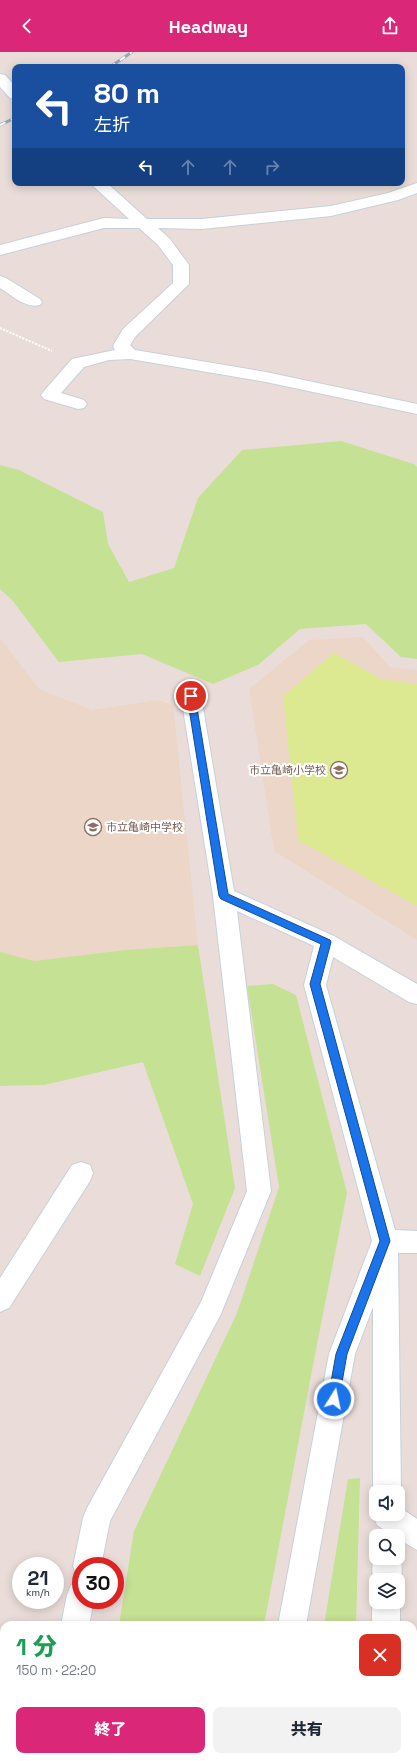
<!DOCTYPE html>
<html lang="ja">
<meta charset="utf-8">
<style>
body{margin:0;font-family:"Space Grotesk","Noto Sans JP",sans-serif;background:#f2f2f3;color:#1f2937;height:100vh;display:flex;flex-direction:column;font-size:15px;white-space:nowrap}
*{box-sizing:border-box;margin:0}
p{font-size:13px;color:#747a83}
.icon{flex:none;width:22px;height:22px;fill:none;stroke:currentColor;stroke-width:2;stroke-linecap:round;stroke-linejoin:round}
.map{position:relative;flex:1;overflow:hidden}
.sheet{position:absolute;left:0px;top:1569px;width:417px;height:140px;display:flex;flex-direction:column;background:#fff;border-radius:12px 12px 0 0;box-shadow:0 2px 10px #0003}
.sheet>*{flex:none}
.banner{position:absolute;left:12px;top:12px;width:393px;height:122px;border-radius:8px;box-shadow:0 2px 10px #0003;background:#1a4fa0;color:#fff;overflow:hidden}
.buttons{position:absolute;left:369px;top:1433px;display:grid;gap:8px}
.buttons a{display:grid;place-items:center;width:36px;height:36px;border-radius:8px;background:#fff;box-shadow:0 2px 10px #0003;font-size:20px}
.speed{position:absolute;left:12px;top:1505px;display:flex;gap:8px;font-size:20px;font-weight:700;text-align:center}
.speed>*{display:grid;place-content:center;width:52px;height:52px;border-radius:50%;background:#fff;box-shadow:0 2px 10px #0003;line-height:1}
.speed small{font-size:10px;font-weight:400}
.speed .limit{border:6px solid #d22;background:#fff;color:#111}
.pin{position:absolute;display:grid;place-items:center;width:34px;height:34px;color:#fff;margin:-17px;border:2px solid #fff;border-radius:50%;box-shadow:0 1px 4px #0007}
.me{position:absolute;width:44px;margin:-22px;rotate:10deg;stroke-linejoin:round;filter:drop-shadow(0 0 3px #0008)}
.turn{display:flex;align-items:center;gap:14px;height:84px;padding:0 16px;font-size:18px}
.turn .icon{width:52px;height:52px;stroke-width:2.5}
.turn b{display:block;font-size:28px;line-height:34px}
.lanes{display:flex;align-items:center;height:38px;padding:0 16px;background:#0003;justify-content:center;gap:20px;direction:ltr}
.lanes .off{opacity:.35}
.round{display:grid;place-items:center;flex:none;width:42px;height:42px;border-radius:8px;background:#f2f2f3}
.summary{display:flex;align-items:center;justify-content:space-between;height:68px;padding:0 16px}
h1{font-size:24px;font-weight:800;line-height:30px;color:#1e9e55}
.cta{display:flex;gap:8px;margin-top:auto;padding:8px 16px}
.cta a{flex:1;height:46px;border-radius:8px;background:#db2777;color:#fff;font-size:16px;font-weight:800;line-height:46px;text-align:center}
.cta a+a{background:#f2f2f3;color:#1f2937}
header{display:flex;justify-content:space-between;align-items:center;height:52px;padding:0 16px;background:#db2777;color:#fff;font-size:18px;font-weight:800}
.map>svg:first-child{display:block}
.education{fill:#ecd6c7}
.green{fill:#c5e194}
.pitch{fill:#dde990}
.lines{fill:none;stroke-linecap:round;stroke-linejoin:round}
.minor-casing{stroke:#c7d0da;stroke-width:2}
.path{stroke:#fff;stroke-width:2;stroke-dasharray:2 1.5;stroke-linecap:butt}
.minor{fill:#fff;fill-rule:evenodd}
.rail-casing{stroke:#9ca5b2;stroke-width:3}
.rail{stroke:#fff;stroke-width:2;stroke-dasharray:6;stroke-linecap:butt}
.route{fill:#1a73e8;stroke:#114b97}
.labels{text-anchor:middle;stroke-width:4;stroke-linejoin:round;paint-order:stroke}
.education-label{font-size:11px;fill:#785e54;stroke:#fff;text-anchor:end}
</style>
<header><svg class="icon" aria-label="back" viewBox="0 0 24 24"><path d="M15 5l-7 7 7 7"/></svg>Headway<svg class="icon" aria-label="share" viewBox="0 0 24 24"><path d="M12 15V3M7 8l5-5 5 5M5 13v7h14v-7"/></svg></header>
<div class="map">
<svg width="417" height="1709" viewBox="0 0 417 1709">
<rect width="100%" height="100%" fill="#eaddd9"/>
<g class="education">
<path d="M 363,585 L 390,615 L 417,618 L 417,888 L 274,799 L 249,637 L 309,588 Z"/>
<path d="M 0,586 L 39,637 L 92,658 L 158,648 L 173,653 L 198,893 L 125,898 L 33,909 L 0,900 Z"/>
</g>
<g class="green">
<path d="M 341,389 L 414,412 L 417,415 L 417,607 L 401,605 L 366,572 L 300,577 L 258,613 L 213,632 L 142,602 L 59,610 L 12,548 L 0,537 L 0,413 L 19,418 L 103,460 L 108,492 L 129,530 L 174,516 L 198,446 L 242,398 Z"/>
<path d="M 198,893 L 235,1136 L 200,1224 L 175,1212 L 193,1152 L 143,1010 L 44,1033 L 0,1034 L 0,900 L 34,909 L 125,898 Z"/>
<path d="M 273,932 L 296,943 L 347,1141 L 317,1292 L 264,1573 L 119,1573 L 134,1479 L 237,1261 L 279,1135 L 247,934 Z"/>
<path d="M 360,1426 L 356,1573 L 324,1573 L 348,1427 Z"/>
<rect x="97" y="1705" width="142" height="4"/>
<path d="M 303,1705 L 352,1705 L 352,1709 L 302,1709 Z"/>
</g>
<path class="pitch" d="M 334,601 L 381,627 L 417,632 L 417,854 L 298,788 L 283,644 Z"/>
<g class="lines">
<g class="minor-casing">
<g id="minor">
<path d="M 0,22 L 5,23 L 15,34 L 15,47 L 10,46 L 0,35 Z"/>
<path d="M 90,131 L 107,131 L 147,167 L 202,167 L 331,154 L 388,141 L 417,131 L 417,141 L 398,148 L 331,164 L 202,177 L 158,176 L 170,187 L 189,213 L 189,232 L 136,284 L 130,293 L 135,298 L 266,320 L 417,352 L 417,362 L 266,330 L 130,307 L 109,308 L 84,315 L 61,341 L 84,348 L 87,352 L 84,356 L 78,357 L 44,347 L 41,343 L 44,339 L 72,307 L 115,298 L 113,294 L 123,277 L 173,231 L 173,213 L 158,193 L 139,176 L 104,176 L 0,203 L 0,193 L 104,166 L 129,167 Z"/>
<path d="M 0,224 L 6,226 L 40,247 L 42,250 L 40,253 C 26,257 11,243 0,236 Z"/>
<path d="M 191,637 L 198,639 L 201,644 L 234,839 L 334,884 L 417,932 L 417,952 L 409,950 L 333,905 L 326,933 L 395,1178 L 417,1179 L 417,1201 L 398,1201 L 401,1440 L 398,1447 L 398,1440 L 376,1440 L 376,1447 L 373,1440 L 373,1255 L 355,1302 L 306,1573 L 278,1573 L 329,1302 L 372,1189 L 304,933 L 314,894 L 237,859 L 271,1139 L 220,1264 L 110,1469 L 101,1514 L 81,1514 L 81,1526 L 77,1524 L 73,1514 L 83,1466 L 87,1456 L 201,1250 L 247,1139 L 213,844 L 181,644 L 184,639 Z"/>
<path d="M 81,1110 L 90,1113 L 93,1121 L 90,1129 L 9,1256 L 0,1260 L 0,1226 L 72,1113 Z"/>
<path d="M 398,1454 L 417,1467 L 417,1498 L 398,1487 L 398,1484 L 393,1484 L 377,1473 L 373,1463 L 376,1456 L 376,1462 L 398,1462 Z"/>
<path d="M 376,1499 L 376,1506 L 398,1506 L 398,1499 C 403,1510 403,1524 398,1536 L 398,1528 L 376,1528 L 376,1536 C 371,1524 371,1510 376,1499 Z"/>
<path d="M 81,1529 L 81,1548 L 94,1548 L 89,1573 L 61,1573 L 67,1543 L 71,1533 Z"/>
<path d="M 376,1540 L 376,1550 L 398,1550 L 398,1544 L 400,1550 L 400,1573 L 372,1573 L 372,1550 Z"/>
<path d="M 4,1591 L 4,1621 L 0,1622 L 0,1592 Z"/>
<rect x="46" y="1705" width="30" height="4"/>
<path d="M 253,1705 L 283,1705 L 282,1709 L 252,1709 Z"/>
<rect x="369" y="1705" width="30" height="4"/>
</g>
</g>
<path class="path" d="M 0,276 L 52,299"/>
<use href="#minor" class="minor"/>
<g class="rail-casing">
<g id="rail">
<path d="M 110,15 L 132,0"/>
<path d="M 0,73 L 15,66"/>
</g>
</g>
<use href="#rail" class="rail"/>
</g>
<path class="route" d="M 188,641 L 194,641 L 195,644 L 228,842 L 330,888 L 331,890 L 320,932 L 390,1189 L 347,1302 L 339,1347 L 338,1351 L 334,1352 L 330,1351 L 328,1347 L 336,1302 L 380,1189 L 310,932 L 321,892 L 221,847 L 219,844 L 187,644 Z"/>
<defs>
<g id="school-ring" transform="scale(0.9)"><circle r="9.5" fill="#fff" stroke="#8d6e63" stroke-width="1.5"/><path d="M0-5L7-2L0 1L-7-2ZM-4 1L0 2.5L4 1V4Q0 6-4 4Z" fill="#8d6e63"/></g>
</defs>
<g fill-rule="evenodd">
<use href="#school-ring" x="339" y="718"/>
<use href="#school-ring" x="93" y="775"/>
</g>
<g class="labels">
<g class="education-label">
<text x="326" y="722">市立亀崎小学校</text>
<text x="106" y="779" text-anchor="start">市立亀崎中学校</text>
</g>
</g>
</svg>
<div class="buttons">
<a><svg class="icon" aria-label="sound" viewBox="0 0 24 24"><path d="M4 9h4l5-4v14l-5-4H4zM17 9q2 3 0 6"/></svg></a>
<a><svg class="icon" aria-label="search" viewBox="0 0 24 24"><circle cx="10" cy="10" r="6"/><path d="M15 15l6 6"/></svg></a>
<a><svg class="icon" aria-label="layers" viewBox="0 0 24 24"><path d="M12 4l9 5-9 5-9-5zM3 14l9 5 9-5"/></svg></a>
</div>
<div class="speed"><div>21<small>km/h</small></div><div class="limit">30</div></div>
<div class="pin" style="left:191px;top:644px;background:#d93025"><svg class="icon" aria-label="arrive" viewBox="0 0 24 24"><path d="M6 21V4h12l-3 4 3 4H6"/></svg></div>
<svg class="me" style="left:334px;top:1347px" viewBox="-20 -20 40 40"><circle r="17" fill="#1a73e8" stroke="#fff" stroke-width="3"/><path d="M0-11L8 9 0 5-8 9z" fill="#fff"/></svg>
<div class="banner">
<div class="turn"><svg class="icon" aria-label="left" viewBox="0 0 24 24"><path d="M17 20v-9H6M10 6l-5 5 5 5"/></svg><div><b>80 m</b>左折</div></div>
<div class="lanes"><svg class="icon" aria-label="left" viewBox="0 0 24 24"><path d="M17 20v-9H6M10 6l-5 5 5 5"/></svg><svg class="icon off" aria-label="ahead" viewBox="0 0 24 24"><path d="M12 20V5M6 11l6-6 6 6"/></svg><svg class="icon off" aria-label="ahead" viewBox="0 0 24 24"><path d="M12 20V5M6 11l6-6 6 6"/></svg><svg class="icon off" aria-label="right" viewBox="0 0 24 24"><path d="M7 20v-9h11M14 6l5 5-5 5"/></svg></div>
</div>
<section class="sheet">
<div class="summary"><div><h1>1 分</h1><p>150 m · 22:20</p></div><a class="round" style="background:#d93025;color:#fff"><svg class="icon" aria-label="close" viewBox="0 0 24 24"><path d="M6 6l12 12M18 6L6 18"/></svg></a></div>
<div class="cta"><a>終了</a><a>共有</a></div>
</section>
</div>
